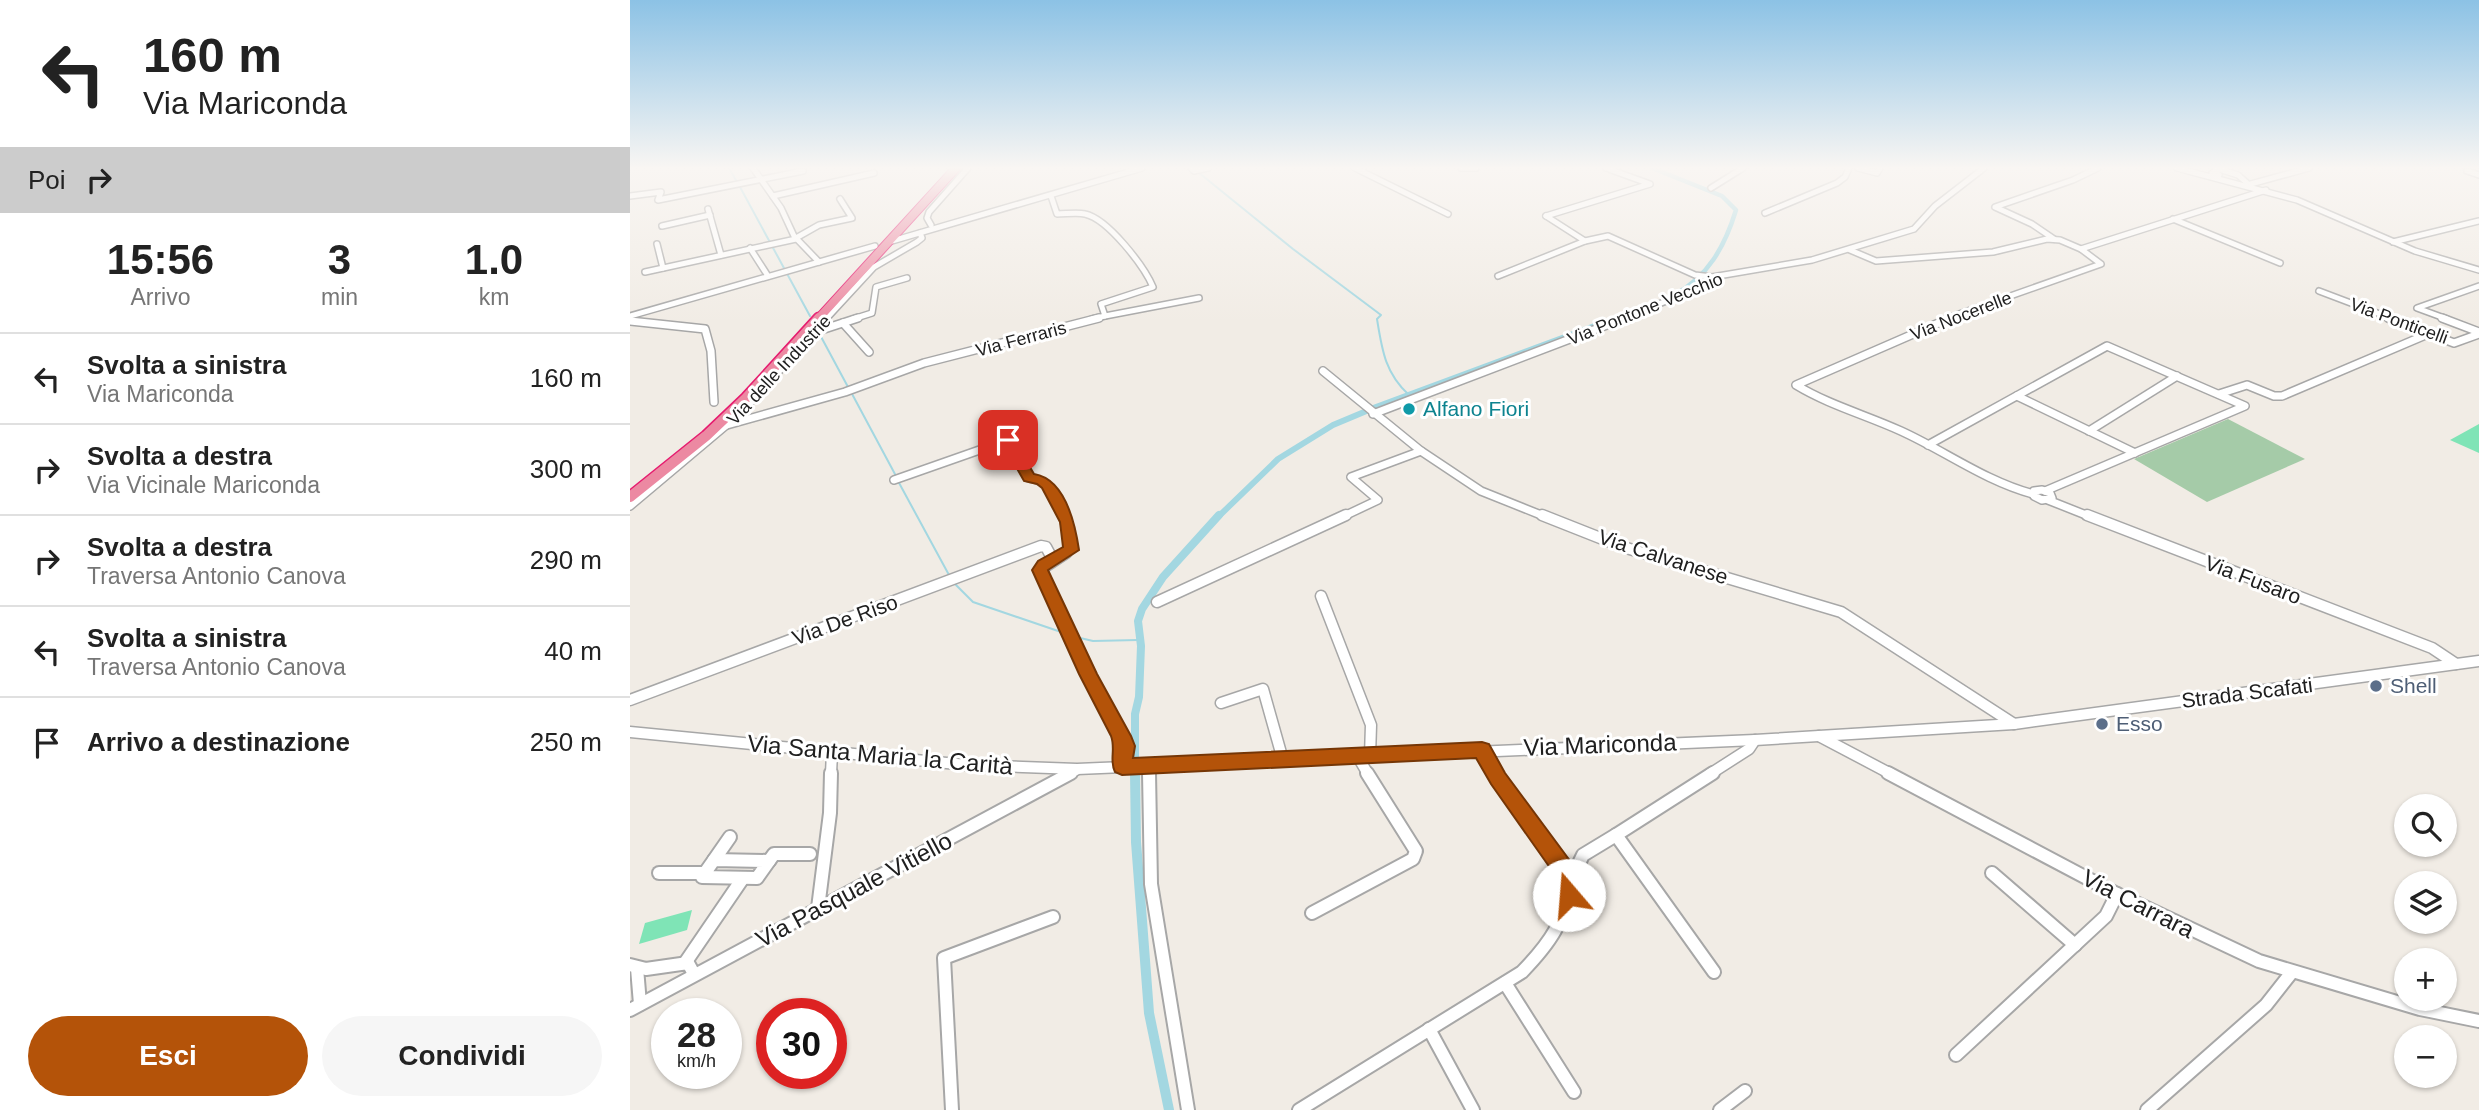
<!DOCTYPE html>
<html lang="it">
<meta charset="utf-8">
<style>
body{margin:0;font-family:Helvetica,sans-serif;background:#f6f6f6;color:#222;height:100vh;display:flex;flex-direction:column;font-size:26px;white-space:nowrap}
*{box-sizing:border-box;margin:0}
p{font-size:23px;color:#767676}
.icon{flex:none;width:38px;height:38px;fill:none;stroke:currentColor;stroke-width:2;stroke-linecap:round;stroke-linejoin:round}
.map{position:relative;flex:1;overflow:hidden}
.drawer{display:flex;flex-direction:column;background:#fff;width:630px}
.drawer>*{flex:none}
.guide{background:#fff;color:#222;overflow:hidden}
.controls{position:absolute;left:1764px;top:794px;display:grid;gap:14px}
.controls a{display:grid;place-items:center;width:63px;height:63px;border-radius:50%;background:#fff;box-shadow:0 2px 5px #0004;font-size:35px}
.speed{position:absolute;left:21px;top:998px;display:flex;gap:14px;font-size:35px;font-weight:700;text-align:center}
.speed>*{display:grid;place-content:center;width:91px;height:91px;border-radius:50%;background:#fff;box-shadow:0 2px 5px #0004;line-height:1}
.speed small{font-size:18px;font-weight:400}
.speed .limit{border:10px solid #d22;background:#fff;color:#111}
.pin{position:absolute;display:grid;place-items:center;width:60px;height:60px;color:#fff;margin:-30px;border-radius:14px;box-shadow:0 4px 10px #0006}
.me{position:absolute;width:77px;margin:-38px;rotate:342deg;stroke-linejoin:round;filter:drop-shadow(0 0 5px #0008)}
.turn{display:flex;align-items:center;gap:24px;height:147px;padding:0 28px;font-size:32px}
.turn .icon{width:91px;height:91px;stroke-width:2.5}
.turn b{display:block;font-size:49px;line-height:60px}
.then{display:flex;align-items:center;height:66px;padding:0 28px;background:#0003;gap:14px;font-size:26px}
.eta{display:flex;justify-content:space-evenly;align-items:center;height:119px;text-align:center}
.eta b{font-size:42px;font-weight:700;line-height:49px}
.primary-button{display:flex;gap:14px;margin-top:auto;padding:14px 28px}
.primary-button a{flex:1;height:80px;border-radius:42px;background:#b45309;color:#fff;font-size:28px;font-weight:700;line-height:80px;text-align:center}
.primary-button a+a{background:#f6f6f6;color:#222}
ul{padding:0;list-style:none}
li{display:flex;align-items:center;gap:21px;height:91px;padding:0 28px;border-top:2px solid #e0e0e0}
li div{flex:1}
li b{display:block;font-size:26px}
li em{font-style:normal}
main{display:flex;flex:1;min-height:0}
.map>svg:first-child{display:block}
.cemetery{fill:#a5cba8}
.pitch{fill:#7fe4b6}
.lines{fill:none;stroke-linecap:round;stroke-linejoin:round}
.stream{stroke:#a3d7e1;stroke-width:2}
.canal-far3{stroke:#a3d7e1;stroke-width:4.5}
.canal-far2{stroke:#a3d7e1;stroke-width:6}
.canal-far1{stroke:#a3d7e1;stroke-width:8}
.canal{stroke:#a3d7e1;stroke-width:10}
.minor-far3-casing{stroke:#a7a7a7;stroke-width:8}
.minor-far2-casing{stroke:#a7a7a7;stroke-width:10}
.minor-far1-casing{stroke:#a7a7a7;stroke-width:13}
.minor-casing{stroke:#a7a7a7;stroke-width:16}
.highway-far1-casing{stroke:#e61b6f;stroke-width:10}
.highway-casing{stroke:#e61b6f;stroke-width:13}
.minor-far3{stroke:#fff;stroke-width:5}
.minor-far2{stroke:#fff;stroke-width:7}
.minor-far1{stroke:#fff;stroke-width:10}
.minor{stroke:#fff;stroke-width:12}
.highway-far1{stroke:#ec89a2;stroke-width:8}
.highway{stroke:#ec89a2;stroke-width:10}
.route{fill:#b45309;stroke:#753606;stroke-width:2}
.culture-dot{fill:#0f9aa8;stroke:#fff;stroke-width:2.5}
.service-dot{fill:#5c6f8a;stroke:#fff;stroke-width:2.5}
.labels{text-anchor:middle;stroke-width:6;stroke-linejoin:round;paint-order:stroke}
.far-street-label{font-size:18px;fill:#202020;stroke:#fff}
.culture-label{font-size:21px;fill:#0d838f;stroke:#fff;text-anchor:start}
.street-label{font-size:21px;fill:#202020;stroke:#fff}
.service-label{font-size:21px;fill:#4e5e75;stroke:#fff;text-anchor:start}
.near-street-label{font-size:24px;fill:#202020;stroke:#fff}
</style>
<main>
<section class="drawer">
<div class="guide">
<div class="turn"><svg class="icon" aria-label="left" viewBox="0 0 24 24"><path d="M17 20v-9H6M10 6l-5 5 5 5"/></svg><div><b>160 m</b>Via Mariconda</div></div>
<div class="then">Poi<svg class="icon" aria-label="right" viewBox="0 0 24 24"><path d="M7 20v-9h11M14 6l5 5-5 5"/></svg></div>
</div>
<div class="eta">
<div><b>15:56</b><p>Arrivo</p></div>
<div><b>3</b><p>min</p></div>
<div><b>1.0</b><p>km</p></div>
</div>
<ul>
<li><svg class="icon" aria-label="left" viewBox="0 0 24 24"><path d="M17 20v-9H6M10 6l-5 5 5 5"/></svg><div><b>Svolta a sinistra</b><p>Via Mariconda</p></div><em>160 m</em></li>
<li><svg class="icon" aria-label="right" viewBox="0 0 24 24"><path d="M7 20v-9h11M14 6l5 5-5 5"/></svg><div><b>Svolta a destra</b><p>Via Vicinale Mariconda</p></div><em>300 m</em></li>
<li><svg class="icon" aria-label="right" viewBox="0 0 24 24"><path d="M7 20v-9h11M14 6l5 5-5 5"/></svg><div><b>Svolta a destra</b><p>Traversa Antonio Canova</p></div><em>290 m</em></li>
<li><svg class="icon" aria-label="left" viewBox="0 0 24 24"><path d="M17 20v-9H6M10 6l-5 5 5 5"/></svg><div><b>Svolta a sinistra</b><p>Traversa Antonio Canova</p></div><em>40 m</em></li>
<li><svg class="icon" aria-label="arrive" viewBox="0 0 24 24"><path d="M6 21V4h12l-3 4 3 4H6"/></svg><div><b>Arrivo a destinazione</b></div><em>250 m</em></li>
</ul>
<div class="primary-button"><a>Esci</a><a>Condividi</a></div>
</section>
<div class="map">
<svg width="1849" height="1110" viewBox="0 0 1849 1110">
<rect width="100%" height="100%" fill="#f1ece5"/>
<path class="cemetery" d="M 1598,419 L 1675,459 L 1577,502 L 1504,459 Z"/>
<g class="pitch">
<path d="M 1849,424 L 1849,453 L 1820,440 Z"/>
<path d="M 62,910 L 57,930 L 9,944 L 15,923 Z"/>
</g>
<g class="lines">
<g class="stream">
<path d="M 99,168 L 107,182"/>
<path d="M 568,172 L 663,249 L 751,315 L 747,319 C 752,350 755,373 779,395"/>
<path d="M 110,187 L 180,316"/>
<path d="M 189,333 L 218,387"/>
<path d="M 221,392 L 266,476"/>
<path d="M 268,481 L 319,575"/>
<path d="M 324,583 L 343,602 L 434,633"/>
<path d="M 446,637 L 463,641 L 508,640"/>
</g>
<path class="canal-far3" d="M 1022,168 L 1092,196 L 1106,210 C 1095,246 1078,277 1044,295"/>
<path class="canal-far2" d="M 588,517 L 648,459 L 703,425 L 746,407 L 978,321"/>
<path class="canal-far1" d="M 505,774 L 505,714 L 509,697 L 511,646 L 508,621 L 512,609 L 533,577 L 589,515"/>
<path class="canal" d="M 505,773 L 506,842 L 519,1013 L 539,1110"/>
<g class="minor-far3-casing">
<g id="minor-far3">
<path d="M 123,168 L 151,208 L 164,236 L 189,262"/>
<path d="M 561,168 L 564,171 L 578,168"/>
<path d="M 725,168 L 818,214"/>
<path d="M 831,168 L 846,168"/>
<path d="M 1228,168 L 1247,173 L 1250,168"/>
<path d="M 1547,168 L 1667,200 L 1785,251 L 1849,270"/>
<path d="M 1586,168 L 1608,175 L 1617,183"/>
<path d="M 1589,169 L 1582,173 L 1589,175"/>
<path d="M 1837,171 L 1849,175"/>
<path d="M 1617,185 L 1679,168"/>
<path d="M 1081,188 L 1113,168"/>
<path d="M 0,196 L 31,192 L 28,200 L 173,171"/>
<path d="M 143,196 L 244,173"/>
<path d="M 421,196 L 427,214 C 436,214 447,212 455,214 C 478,219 514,266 523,287 L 471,304 L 475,316 L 462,319"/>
<path d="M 78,209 L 91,255"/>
<path d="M 1135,213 L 1207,183 L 1215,177 L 1219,168"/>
<path d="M 916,216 L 1020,184 L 976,168"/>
<path d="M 1543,219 L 1650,263"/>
<path d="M 301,225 L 297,218 L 299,212 L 338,168"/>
<path d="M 32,226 L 80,215"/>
<path d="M 166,238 L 189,225 L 222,218 L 210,199"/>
<path d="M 1424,239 L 1402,224 L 1365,207 L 1443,180 L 1468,168"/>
<path d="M 262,241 L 512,168"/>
<path d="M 955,241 L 978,236 L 1065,275 L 1082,277"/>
<path d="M 1763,242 L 1849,221"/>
<path d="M 27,244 L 33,268"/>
<path d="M 120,248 L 138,276"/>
<path d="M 1220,250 L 1246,261 L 1363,252 L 1417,239 L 1430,240 L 1451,249"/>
<path d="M 15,272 L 166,239"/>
<path d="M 868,276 L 955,241 L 916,216"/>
<path d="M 1689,291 L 1763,319"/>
<path d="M 0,316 L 245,246"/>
<path d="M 475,316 L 569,298"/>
<path d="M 196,319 L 244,267 L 287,242 L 292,238 L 290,233"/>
<path d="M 223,319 L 242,313 L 246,287 L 277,278"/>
<path d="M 991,319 L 1064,290 L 1082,277 L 1182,260 L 1284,229 L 1305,206 L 1354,168"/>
<path d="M 1315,319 L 1471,264 L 1451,249 L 1636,190"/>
<path d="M 1817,319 L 1787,308 L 1849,286"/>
</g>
</g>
<g class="minor-far2-casing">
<g id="minor-far2">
<path d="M 1320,318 L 1166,385 C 1199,405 1236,415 1271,431 C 1315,451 1355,481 1403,494"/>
<path d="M 1758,318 L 1824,343 L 1849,334"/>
<path d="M 1812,318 L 1849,332"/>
<path d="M 0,321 L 75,329 L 81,351 L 84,402"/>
<path d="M 213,323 L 239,352"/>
<path d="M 185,332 L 228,318"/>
<path d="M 693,371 L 791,451 L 851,491 L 916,517"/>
<path d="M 1589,394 L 1617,385 L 1644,396 L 1652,396 L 1798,334"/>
<path d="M 1387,396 L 1505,453"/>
<path d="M 743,414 L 995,318"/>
<path d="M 97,425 L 215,392 L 294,363 L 469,318"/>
<path d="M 1459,431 L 1547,376"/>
<path d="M 1298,445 L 1477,346 L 1615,406 L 1415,491"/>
<path d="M 264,480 L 378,440 L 399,478 C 421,481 428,497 435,517"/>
<path d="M 1412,490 L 1420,493 L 1422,498 L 1412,500 L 1404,496 L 1404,491 Z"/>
<path d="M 1418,500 L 1461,517"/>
<path d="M 0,506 L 107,416 L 197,318"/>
<path d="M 712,517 L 748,500 L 721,477 L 791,451"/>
</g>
</g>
<g class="minor-far1-casing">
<g id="minor-far1">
<path d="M 434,515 L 442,545 L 436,553 L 410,570 L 458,674 L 491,736 L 495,746 L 492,767"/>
<path d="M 912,515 L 993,547 L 1211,612 L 1384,724"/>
<path d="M 1457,515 L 1802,648 L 1826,664"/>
<path d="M 691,596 L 741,725 L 740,756"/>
<path d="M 527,602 L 716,515"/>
<path d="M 0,700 L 411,546 L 416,547 L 423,560"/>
<path d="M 591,703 L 633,689 L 653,760"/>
<path d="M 0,732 L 337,765 L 447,769 L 1125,740 L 1384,724 L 1849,661"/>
<path d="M 1189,736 L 1261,774"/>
<path d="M 852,750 L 866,774"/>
<path d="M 728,757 L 738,774"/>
<path d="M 519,766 L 519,774"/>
<path d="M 201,774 L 202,752"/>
<path d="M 438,774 L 446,770"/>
<path d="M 1080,774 L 1119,749 L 1125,740"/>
</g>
</g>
<g class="minor-casing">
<g id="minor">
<path d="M 519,773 L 521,884 L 558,1110"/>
<path d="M 1083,773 L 986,835 L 1084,972"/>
<path d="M 1258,773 L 1487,894 L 1629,961 L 1790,1009 L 1849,1021"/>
<path d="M 84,860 L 139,861 L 127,878 L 72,877 Z"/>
<path d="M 84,860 L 100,837"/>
<path d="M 139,861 L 144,854 L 180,854"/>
<path d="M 29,873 L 75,873"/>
<path d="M 1362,873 L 1445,945"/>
<path d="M 941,880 L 953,855 L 986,835"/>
<path d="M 188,908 L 200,813 L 201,773"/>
<path d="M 682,913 L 783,859 L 786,851 L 737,773"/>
<path d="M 55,963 L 113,878"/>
<path d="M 0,965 L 16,969 L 58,963 L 64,974"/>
<path d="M 7,968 L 10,1004"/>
<path d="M 875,983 L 944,1092"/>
<path d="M 0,1010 L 441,773"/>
<path d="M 799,1029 L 843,1110"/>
<path d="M 1326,1055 L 1476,916 L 1487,894"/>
<path d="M 322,1110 L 314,958 L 423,917"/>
<path d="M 669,1110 L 892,972 C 920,943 935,922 941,880 L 865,773"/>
<path d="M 1090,1110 L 1115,1091"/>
<path d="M 1517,1110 L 1636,1005 L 1662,972"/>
</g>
</g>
<g class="highway-far1-casing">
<path id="highway-far1" d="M 188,319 L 326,168"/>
</g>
<g class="highway-casing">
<path id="highway" d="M 0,497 L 76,436 L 116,398 L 189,318"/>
</g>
<use href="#minor-far3" class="minor-far3"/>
<use href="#minor-far2" class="minor-far2"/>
<use href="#minor-far1" class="minor-far1"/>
<use href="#minor" class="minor"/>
<use href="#highway-far1" class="highway-far1"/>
<use href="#highway" class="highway"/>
</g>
<linearGradient id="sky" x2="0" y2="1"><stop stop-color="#8cc2e5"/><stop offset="0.52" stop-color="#f9f6f3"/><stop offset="1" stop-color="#f9f6f3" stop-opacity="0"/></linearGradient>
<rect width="1849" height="323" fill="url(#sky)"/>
<path class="route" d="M 378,436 L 383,438 L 404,474 C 435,479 445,523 449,550 L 418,570 L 467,674 L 501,736 L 505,746 L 503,758 L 852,742 L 859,744 L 875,773 L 949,873 L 952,880 L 947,902 L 939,905 L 931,902 L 928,895 L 930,882 L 861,784 L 846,758 L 492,775 L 485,772 C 479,761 486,749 481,736 L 449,674 L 402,570 L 408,561 L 433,547 L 430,522 L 412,488 L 407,484 L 394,481 L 371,440 Z"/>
<circle class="culture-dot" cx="779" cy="409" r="7"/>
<g class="service-dot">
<circle cx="1746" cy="686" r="7"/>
<circle cx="1472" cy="724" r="7"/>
</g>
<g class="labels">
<g class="far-street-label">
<text transform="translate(1015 309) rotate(-22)" y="6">Via Pontone Vecchio</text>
<text transform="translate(1331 316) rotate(-21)" y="6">Via Nocerelle</text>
<text transform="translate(1769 321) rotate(20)" y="6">Via Ponticelli</text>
<text transform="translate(391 339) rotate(-15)" y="6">Via Ferraris</text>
<text transform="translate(149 370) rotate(-47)" y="6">Via delle Industrie</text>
</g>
<g class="culture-label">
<text x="793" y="416">Alfano Fiori</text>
</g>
<g class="street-label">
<text transform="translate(1033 557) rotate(18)" y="7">Via Calvanese</text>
<text transform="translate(1623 580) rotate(21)" y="7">Via Fusaro</text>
<text transform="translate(215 620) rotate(-20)" y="7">Via De Riso</text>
<text transform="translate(1617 693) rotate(-7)" y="7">Strada Scafati</text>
</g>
<g class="service-label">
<text x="1760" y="693">Shell</text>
<text x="1486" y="731">Esso</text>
</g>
<g class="near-street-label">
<text transform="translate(970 745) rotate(-2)" y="8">Via Mariconda</text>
<text transform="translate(250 755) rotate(5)" y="8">Via Santa Maria la Carità</text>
<text transform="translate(224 890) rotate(-28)" y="8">Via Pasquale Vitiello</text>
<text transform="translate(1508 904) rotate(27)" y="8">Via Carrara</text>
</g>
</g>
</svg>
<div class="controls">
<a><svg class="icon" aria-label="search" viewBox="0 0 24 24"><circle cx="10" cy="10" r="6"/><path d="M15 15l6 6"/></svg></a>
<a><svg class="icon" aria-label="layers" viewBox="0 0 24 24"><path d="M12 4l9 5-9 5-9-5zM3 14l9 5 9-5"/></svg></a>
<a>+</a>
<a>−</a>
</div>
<div class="speed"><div>28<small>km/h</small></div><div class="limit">30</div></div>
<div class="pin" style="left:378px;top:440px;background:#d93025"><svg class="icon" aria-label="arrive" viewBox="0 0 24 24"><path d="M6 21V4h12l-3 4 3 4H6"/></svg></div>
<svg class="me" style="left:939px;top:895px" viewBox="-20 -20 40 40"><circle r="19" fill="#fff"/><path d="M0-13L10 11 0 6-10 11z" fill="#b45309"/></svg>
</div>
</main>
